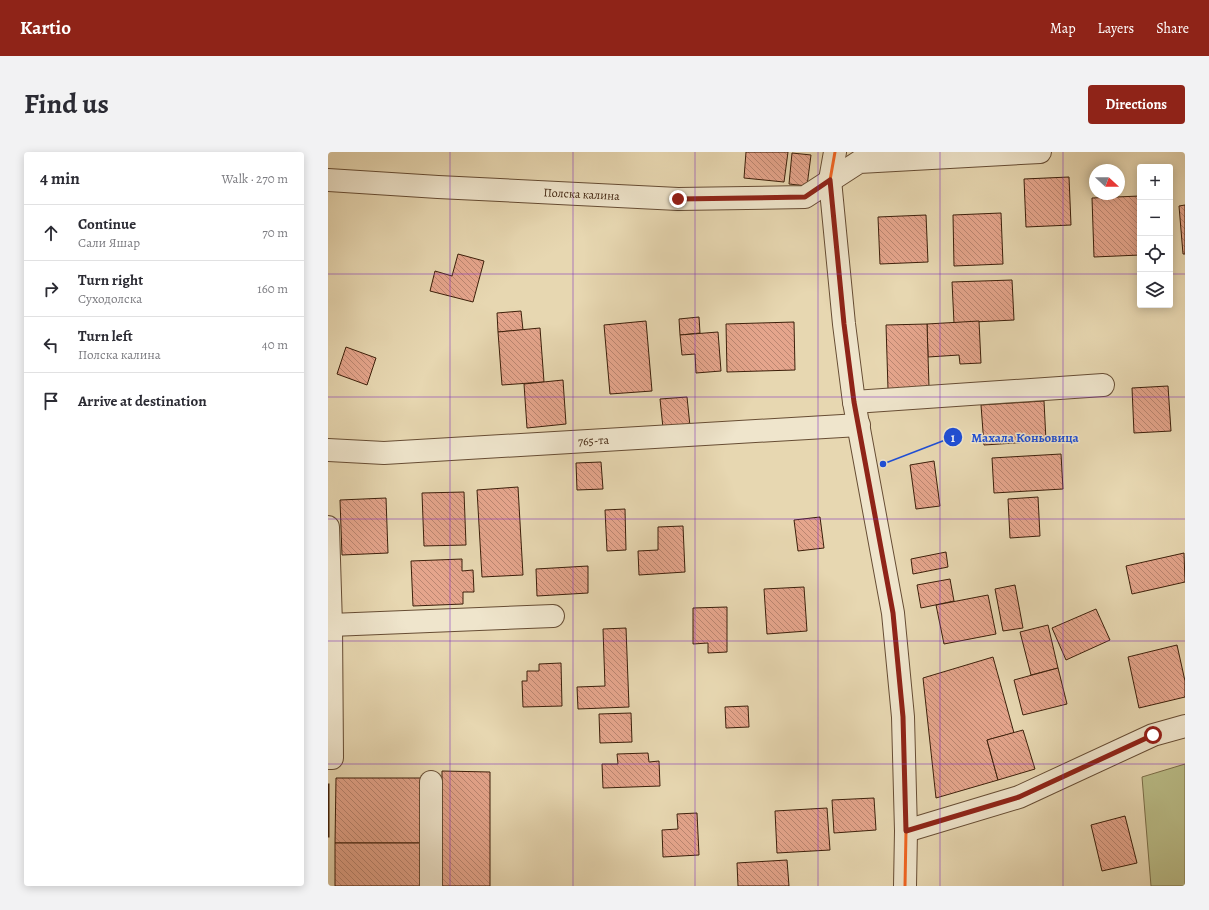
<!DOCTYPE html>
<meta charset="utf-8">
<style>
body{margin:0;font-family:Alegreya,serif;background:#f2f2f3;color:#2b2b33}
.controls{position:absolute;right:12px;top:12px;display:grid;overflow:hidden;border-radius:4px;box-shadow:0 2px 10px #0003}
.controls button{width:36px;height:36px;display:grid;place-items:center;padding:0;border:0;border-bottom:1px solid #e1e1e2;background:#fff;color:#2b2b33;font:20px sans-serif}
.compass{position:absolute;left:761px;top:12px;width:36px;height:36px;border-radius:50%;background:#fff;box-shadow:0 2px 10px #0003;rotate:111deg}
.stop{position:absolute;width:12px;height:12px;margin:-9px;border:3px solid #8f2418;border-radius:50%;background:#fff}
.stop.end{background:#8f2418;border-color:#fff;box-shadow:0 1px 4px #0008}
.list{margin:0;padding:0;list-style:none}
h2{display:flex;justify-content:space-between;align-items:center;height:52px;margin:0;padding:0 16px;font-size:17px}
h2 small{font-size:13px;font-weight:400;color:#7c7c81}
.list li{display:grid;grid-template-columns:26px 1fr auto;gap:12px;align-items:center;box-sizing:border-box;height:56px;padding:0 16px;border-top:1px solid #e1e1e2}
.list b{display:block;font-size:15px;white-space:nowrap}
.list p{margin:0;font-size:13px;white-space:nowrap;color:#7c7c81}
.list em{font-size:13px;font-style:normal;color:#7c7c81}
.icon{flex:none;width:22px;height:22px;fill:none;stroke:currentColor;stroke-width:2;stroke-linecap:round;stroke-linejoin:round}
.map{position:relative;flex:none;width:857px;height:734px;overflow:hidden;border-radius:4px}
header{display:flex;align-items:center;gap:24px;box-sizing:border-box;height:56px;padding:0 20px;background:#8f2418;color:#fff}
header strong{font-size:19px}
nav{display:flex;gap:22px;margin-inline-start:auto;font-size:14px}
.intro{display:flex;align-items:center;justify-content:space-between;box-sizing:border-box;height:96px;padding:0 24px}
h1{margin:0;font-size:28px}
.button{padding:10px 18px;border-radius:4px;background:#8f2418;color:#fff;font-size:14px;font-weight:700}
main{display:flex;gap:24px;padding:0 24px}
aside{flex:1;background:#fff;border-radius:4px;box-shadow:0 2px 10px #0003}
.map>svg:first-child{display:block}
</style>
<header>
<strong>Kartio</strong>
<nav><a>Map</a><a>Layers</a><a>Share</a></nav>
</header>
<div class="intro"><h1>Find us</h1><a class="button">Directions</a></div>
<main>
<aside>
<h2>4 min<small>Walk · 270 m</small></h2>
<ul class="list">
<li><svg class="icon" aria-label="ahead" viewBox="0 0 24 24"><path d="M12 20V5M6 11l6-6 6 6"/></svg><div><b>Continue</b><p>Сали Яшар</p></div><em>70 m</em></li>
<li><svg class="icon" aria-label="right" viewBox="0 0 24 24"><path d="M7 20v-9h11M14 6l5 5-5 5"/></svg><div><b>Turn right</b><p>Суходолска</p></div><em>160 m</em></li>
<li><svg class="icon" aria-label="left" viewBox="0 0 24 24"><path d="M17 20v-9H6M10 6l-5 5 5 5"/></svg><div><b>Turn left</b><p>Полска калина</p></div><em>40 m</em></li>
<li><svg class="icon" aria-label="arrive" viewBox="0 0 24 24"><path d="M6 21V4h12l-3 4 3 4H6"/></svg><div><b>Arrive at destination</b></div></li>
</ul>
</aside>
<div class="map">
<svg width="857" height="734" viewBox="0 0 857 734">
<defs>
<pattern id="building-back-hatch" width="6" height="6" patternUnits="userSpaceOnUse"><rect width="6" height="6" fill="#e5a58c"/><path d="M-1 5l2 2M0 0l6 6M5-1l2 2" fill="none" stroke="#bb8671"/></pattern>
</defs>
<rect width="100%" height="100%" fill="#e7d7b1"/>
<filter id="stains"><feTurbulence type="fractalNoise" baseFrequency=".005" numOctaves="4"/><feColorMatrix values="0 0 0 0 .2 0 0 0 0 .09 0 0 0 0 .02 0 0 0 .5 -.17"/></filter>
<radialGradient id="worn" r=".72"><stop offset=".6" stop-color="#630" stop-opacity="0"/><stop offset="1" stop-color="#630" stop-opacity=".3"/></radialGradient>
<path fill="#babd88" stroke="#7b6e49" d="M 857,612 L 857,734 L 823,734 L 814,625 Z"/>
<g fill="url(#building-back-hatch)" stroke="#3c1f0a">
<path d="M 418,0 L 460,0 L 456,30 L 416,26 Z"/>
<path d="M 464,1 L 483,3 L 479,34 L 461,32 Z"/>
<path d="M 741,25 L 743,73 L 698,75 L 696,27 Z"/>
<path d="M 812,44 L 812,103 L 766,105 L 764,46 Z"/>
<path d="M 857,53 L 857,102 L 855,102 L 851,54 Z"/>
<path d="M 673,61 L 675,112 L 626,114 L 625,63 Z"/>
<path d="M 598,63 L 600,110 L 552,112 L 550,65 Z"/>
<path d="M 130,102 L 156,109 L 145,150 L 102,139 L 107,119 L 124,124 Z"/>
<path d="M 684,128 L 686,168 L 626,171 L 624,130 Z"/>
<path d="M 193,159 L 195,178 L 170,180 L 169,161 Z"/>
<path d="M 371,165 L 372,181 L 352,183 L 351,167 Z"/>
<path d="M 318,169 L 324,239 L 282,242 L 276,173 Z"/>
<path d="M 651,169 L 653,211 L 632,212 L 631,203 L 600,205 L 599,172 Z"/>
<path d="M 466,170 L 467,218 L 399,220 L 398,172 Z"/>
<path d="M 599,172 L 601,235 L 560,237 L 558,173 Z"/>
<path d="M 212,176 L 216,230 L 174,233 L 170,180 Z"/>
<path d="M 390,180 L 393,219 L 368,221 L 367,202 L 354,203 L 352,183 Z"/>
<path d="M 18,195 L 48,206 L 39,233 L 9,222 Z"/>
<path d="M 235,228 L 238,272 L 199,276 L 196,232 Z"/>
<path d="M 840,234 L 843,279 L 806,281 L 804,236 Z"/>
<path d="M 359,245 L 362,274 L 335,276 L 332,247 Z"/>
<path d="M 716,249 L 718,289 L 656,293 L 653,253 Z"/>
<path d="M 733,302 L 735,337 L 666,341 L 664,306 Z"/>
<path d="M 606,309 L 612,354 L 588,357 L 582,313 Z"/>
<path d="M 273,310 L 275,337 L 249,338 L 248,311 Z"/>
<path d="M 190,335 L 195,423 L 154,425 L 149,338 Z"/>
<path d="M 136,340 L 138,393 L 96,394 L 94,341 Z"/>
<path d="M 710,345 L 712,384 L 682,386 L 680,347 Z"/>
<path d="M 58,346 L 60,401 L 14,403 L 12,348 Z"/>
<path d="M 297,357 L 298,398 L 279,399 L 277,358 Z"/>
<path d="M 492,365 L 496,396 L 470,399 L 466,368 Z"/>
<path d="M 355,374 L 357,420 L 311,423 L 310,399 L 330,398 L 330,375 Z"/>
<path d="M 618,400 L 620,415 L 585,422 L 583,407 Z"/>
<path d="M 856,401 L 857,430 L 804,442 L 798,414 Z"/>
<path d="M 134,407 L 134,419 L 145,418 L 146,440 L 135,440 L 135,452 L 85,454 L 83,409 Z"/>
<path d="M 260,414 L 260,441 L 209,444 L 208,417 Z"/>
<path d="M 622,427 L 626,449 L 593,456 L 589,433 Z"/>
<path d="M 687,433 L 695,476 L 675,479 L 667,437 Z"/>
<path d="M 476,435 L 479,479 L 439,482 L 436,437 Z"/>
<path d="M 660,443 L 668,482 L 616,492 L 608,453 Z"/>
<path d="M 399,455 L 399,500 L 380,501 L 380,491 L 365,492 L 365,456 Z"/>
<path d="M 768,457 L 782,488 L 738,508 L 724,476 Z"/>
<path d="M 720,473 L 730,516 L 703,523 L 692,480 Z"/>
<path d="M 298,476 L 301,555 L 250,557 L 249,535 L 277,534 L 275,477 Z"/>
<path d="M 849,493 L 857,529 L 857,545 L 811,556 L 800,505 Z"/>
<path d="M 665,505 L 686,581 L 659,588 L 670,628 L 608,646 L 595,526 Z"/>
<path d="M 233,511 L 234,554 L 195,555 L 194,529 L 199,529 L 199,519 L 211,519 L 211,512 Z"/>
<path d="M 730,516 L 739,552 L 695,563 L 686,528 Z"/>
<path d="M 420,554 L 421,575 L 398,576 L 397,555 Z"/>
<path d="M 303,561 L 304,590 L 272,591 L 271,562 Z"/>
<path d="M 695,578 L 707,617 L 670,628 L 659,588 Z"/>
<path d="M 320,601 L 321,610 L 331,609 L 332,634 L 275,636 L 274,612 L 290,612 L 289,602 Z"/>
<path d="M 114,619 L 162,620 L 162,734 L 114,734 Z"/>
<path d="M 8,626 L 95,626 L 95,691 L 7,691 Z"/>
<rect x="0" y="632" width="1" height="53"/>
<path d="M 546,646 L 548,678 L 506,681 L 504,648 Z"/>
<path d="M 499,656 L 502,698 L 449,701 L 447,659 Z"/>
<path d="M 369,661 L 371,703 L 335,705 L 334,678 L 350,677 L 349,662 Z"/>
<path d="M 797,664 L 809,711 L 774,719 L 763,673 Z"/>
<path d="M 7,691 L 95,691 L 94,734 L 7,734 Z"/>
<path d="M 459,708 L 461,734 L 410,734 L 409,711 Z"/>
</g>
<g fill="none" stroke-linecap="round" stroke-linejoin="round">
<defs>
<g id="minor">
<path d="M 507,0 L 502,28 L 516,172 L 526,250 L 565,461 L 575,565 L 578,679 L 577,734"/>
<path id="s1" d="M 0,28 L 110,35 L 350,47 L 477,45 L 531,10 L 712,0"/>
<path d="M 526,250 L 775,233"/>
<path id="s2" d="M 0,298 L 56,301 L 531,273"/>
<path d="M 0,375 L 3,473 L 4,606 L 0,606"/>
<path d="M 3,473 L 225,464"/>
<path d="M 103,630 L 103,734"/>
<path d="M 578,679 L 691,645 L 825,583 L 857,574"/>
</g>
</defs>
<use href="#minor" stroke="#674d34" stroke-width="24"/>
<use href="#minor" stroke="#efe5cc" stroke-width="22"/>
<defs>
<path id="bus-1" d="M 507,0 L 502,28 L 516,172 L 526,250 L 565,461 L 575,565 L 578,679 L 577,734"/>
</defs>
<use href="#bus-1" stroke="#efe5cc" stroke-width="6"/>
<use href="#bus-1" stroke="#f26522" stroke-width="3"/>
</g>
<g fill="none" stroke-linecap="round" stroke-linejoin="round">
<path stroke="#8f2418" stroke-width="5" d="M 350,47 L 477,45 L 502,28 L 516,172 L 526,250 L 565,461 L 575,565 L 578,679 L 691,645 L 825,583"/>
</g>
<path fill="none" stroke="#7b2cbf" stroke-width="1" stroke-opacity="0.55" d="M 122,0 L 122,734M 245,0 L 245,734M 367,0 L 367,734M 490,0 L 490,734M 612,0 L 612,734M 735,0 L 735,734M 0,122 L 812,122M 842,122 L 857,122M 0,245 L 857,245M 0,367 L 857,367M 0,489 L 857,489M 0,612 L 857,612"/>
<g text-anchor="middle" stroke-width="3" stroke-linejoin="round" paint-order="stroke">
<g font-size="12" fill="#3c1f0a" stroke="#efe5cc">
<text dy="4" stroke="none"><textPath href="#s1" startOffset="254">Полска калина</textPath></text>
<text dy="4" stroke="none"><textPath href="#s2" startOffset="266">765-та</textPath></text>
</g>
</g>
<path fill="none" stroke="#1d4ed8" stroke-width="1.5" d="M555 312L625 285"/>
<g fill="#1d4ed8" stroke="#efe5cc" stroke-width="1.5">
<circle cx="555" cy="312" r="4"/>
<circle cx="625" cy="285" r="10"/>
</g>
<g font-size="12" text-anchor="middle" font-weight="bold" fill="#fff">
<text x="625" y="290">1</text>
</g>
<g font-size="13" text-anchor="middle" font-weight="bold" fill="#1d4ed8" stroke="#efe5cc" stroke-width="3" stroke-linejoin="round" paint-order="stroke">
<text x="697" y="290">Махала Коньовица</text>
</g>
<rect width="100%" height="100%" filter="url(#stains)"/>
<rect width="100%" height="100%" fill="url(#worn)"/>
</svg>
<div class="controls">
<button>+</button>
<button>−</button>
<button><svg class="icon" aria-label="locate" viewBox="0 0 24 24"><circle cx="12" cy="12" r="6"/><path d="M12 2v4M12 18v4M2 12h4M18 12h4"/></svg></button>
<button><svg class="icon" aria-label="layers" viewBox="0 0 24 24"><path d="M12 4l9 5-9 5-9-5zM3 14l9 5 9-5"/></svg></button>
</div>
<svg class="compass" viewBox="-18 -18 36 36"><path d="M0-13l5 13h-10z" fill="#e53935"/><path d="M0 13l5-13h-10z" fill="#7c7c81"/></svg>
<div class="stop" style="left:825px;top:583px"></div>
<div class="stop end" style="left:350px;top:47px"></div>
</div>
</main>
